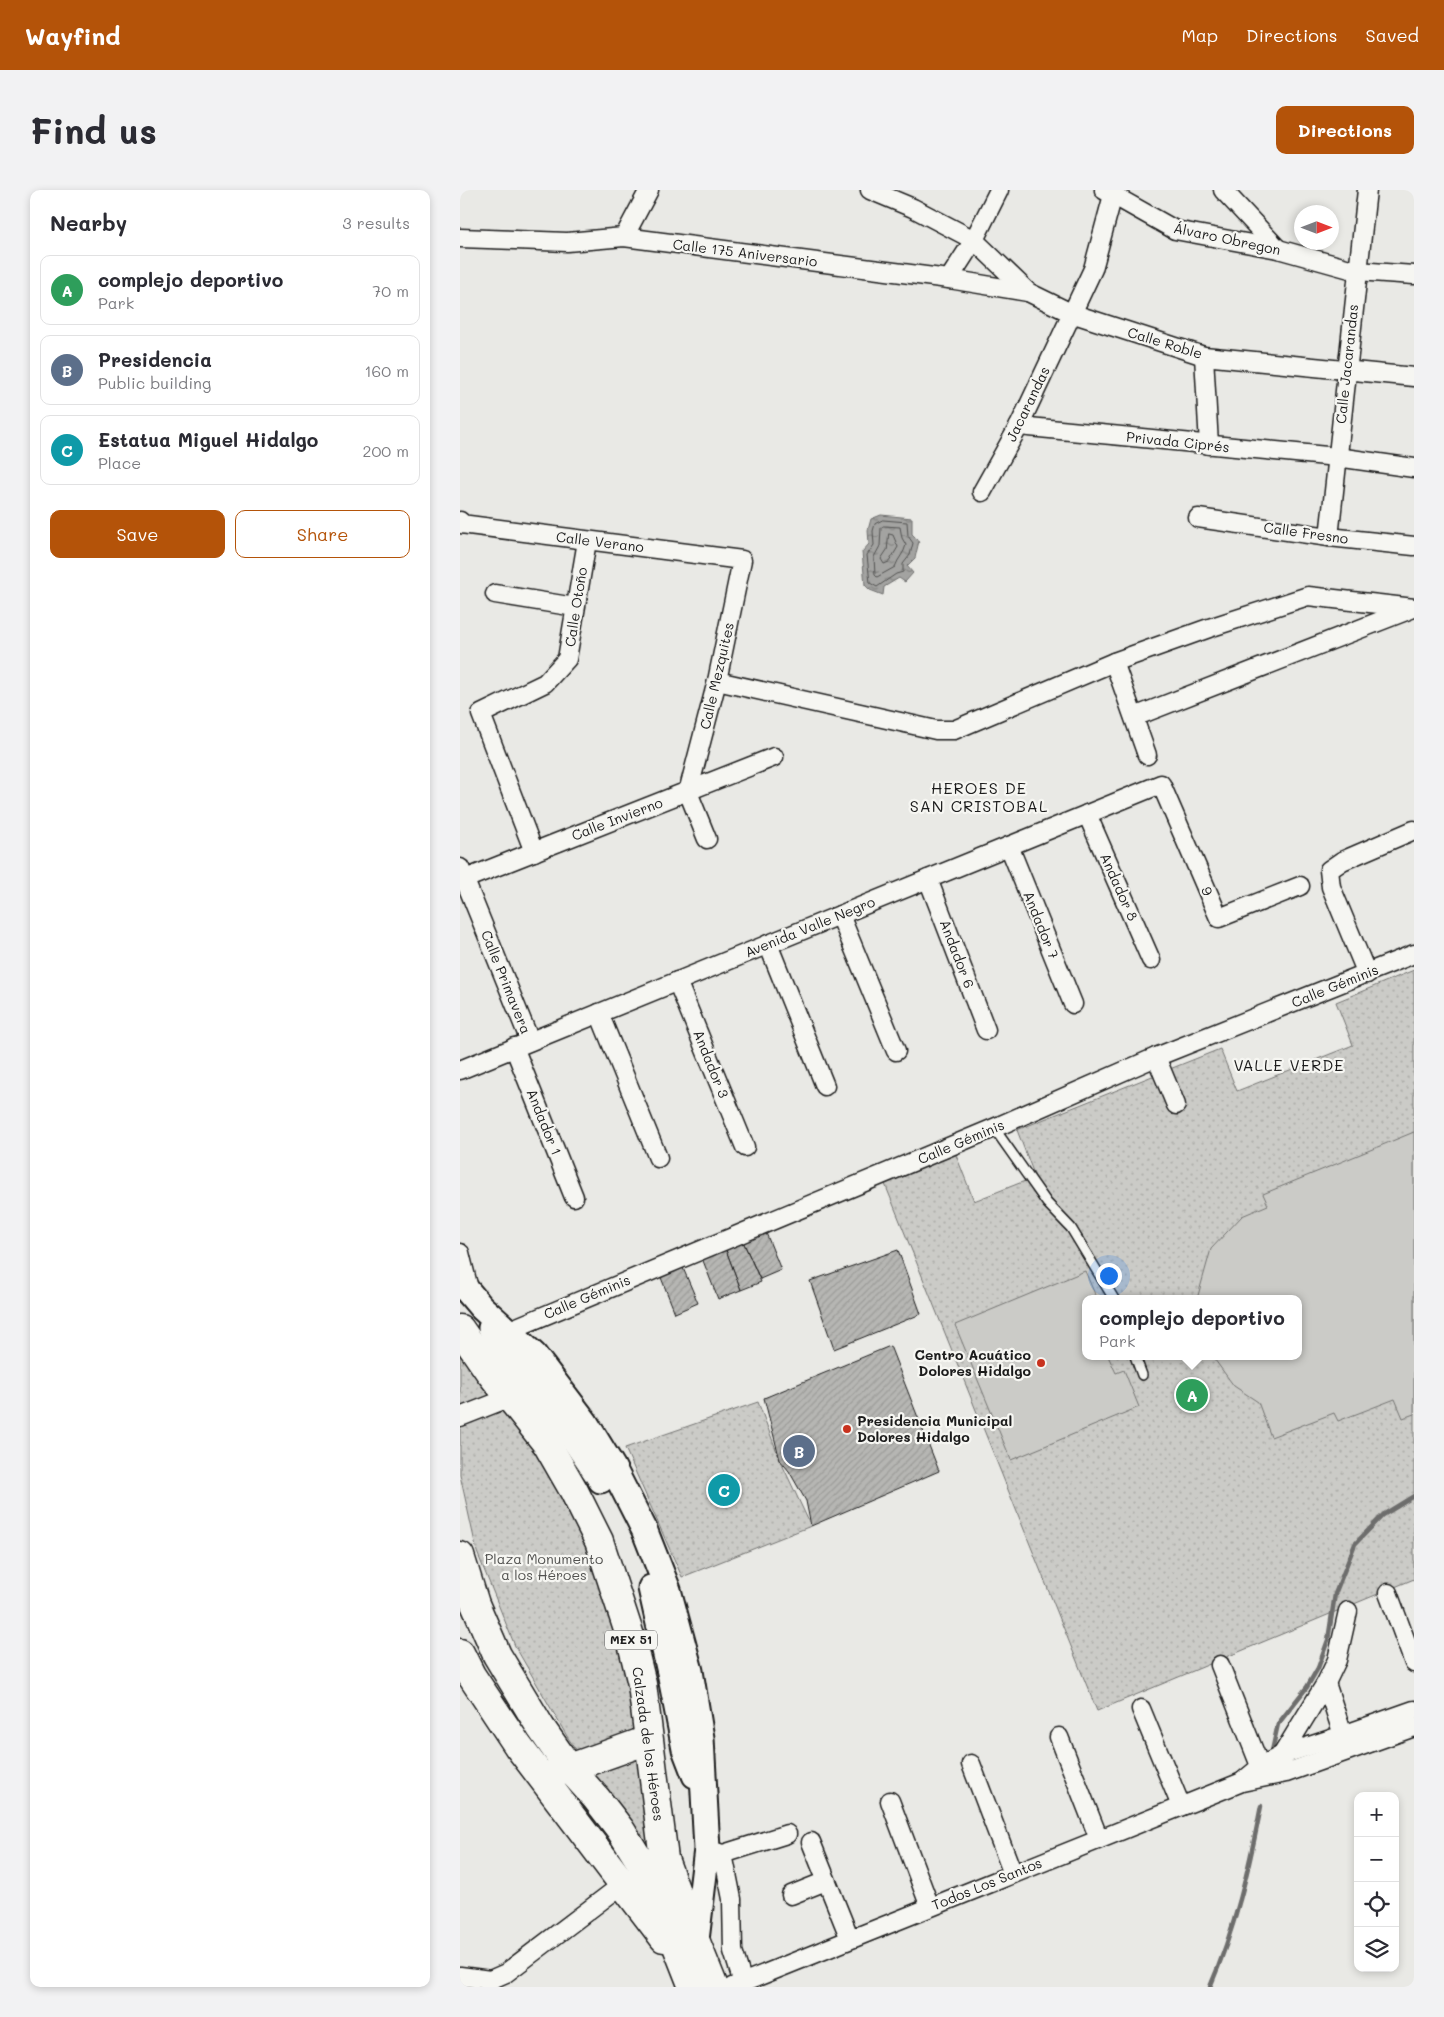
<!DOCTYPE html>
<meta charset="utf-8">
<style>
body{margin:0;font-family:Mali,sans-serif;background:#f2f2f3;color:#2b2b33}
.controls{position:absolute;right:15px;bottom:15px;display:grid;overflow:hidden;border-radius:10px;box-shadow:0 2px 8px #0003}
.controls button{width:45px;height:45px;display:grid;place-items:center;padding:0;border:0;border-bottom:1px solid #e1e1e2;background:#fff;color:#2b2b33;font:25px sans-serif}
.compass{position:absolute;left:834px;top:15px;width:45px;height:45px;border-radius:50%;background:#fff;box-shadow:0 2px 8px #0003;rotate:90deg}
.you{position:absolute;left:648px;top:1085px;width:18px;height:18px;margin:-12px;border:4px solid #fff;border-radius:50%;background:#1a73e8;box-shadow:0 0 0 8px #1a73e833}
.badge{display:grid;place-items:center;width:32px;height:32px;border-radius:50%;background:#b45309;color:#fff;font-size:16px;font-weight:700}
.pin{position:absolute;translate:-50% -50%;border:2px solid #fff;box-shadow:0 1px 5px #0006}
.popup{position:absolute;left:622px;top:1105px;width:220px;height:65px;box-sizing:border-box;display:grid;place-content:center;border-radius:10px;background:#fff;filter:drop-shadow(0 1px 4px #0005);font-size:16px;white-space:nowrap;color:#7c7c81}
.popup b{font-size:19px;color:#2b2b33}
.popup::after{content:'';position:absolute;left:50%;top:100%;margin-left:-10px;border:10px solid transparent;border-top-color:#fff}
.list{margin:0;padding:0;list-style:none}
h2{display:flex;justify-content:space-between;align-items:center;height:65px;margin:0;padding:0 20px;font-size:21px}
h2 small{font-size:16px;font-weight:400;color:#7c7c81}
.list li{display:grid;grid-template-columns:32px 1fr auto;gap:15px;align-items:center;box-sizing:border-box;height:70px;margin:0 10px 10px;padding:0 10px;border:1px solid #e1e1e2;border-radius:10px}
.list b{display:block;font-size:19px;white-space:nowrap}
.list p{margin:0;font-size:16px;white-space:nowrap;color:#7c7c81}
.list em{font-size:16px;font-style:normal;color:#7c7c81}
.actions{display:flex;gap:10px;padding:15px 20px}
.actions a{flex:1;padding:11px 0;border:1px solid #b45309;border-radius:10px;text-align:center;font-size:18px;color:#b45309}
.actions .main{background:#b45309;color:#fff}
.icon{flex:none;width:28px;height:28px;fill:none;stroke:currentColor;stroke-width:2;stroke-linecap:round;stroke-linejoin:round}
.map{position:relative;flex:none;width:954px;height:1797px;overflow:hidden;border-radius:10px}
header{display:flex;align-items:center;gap:30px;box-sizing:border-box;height:70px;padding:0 25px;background:#b45309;color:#fff}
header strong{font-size:24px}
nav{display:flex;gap:28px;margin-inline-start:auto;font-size:18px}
.intro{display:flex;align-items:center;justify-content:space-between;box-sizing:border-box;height:120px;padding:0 30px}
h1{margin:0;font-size:35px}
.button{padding:12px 22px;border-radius:10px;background:#b45309;color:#fff;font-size:18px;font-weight:700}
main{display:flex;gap:30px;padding:0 30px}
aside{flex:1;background:#fff;border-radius:10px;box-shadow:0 2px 8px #0003}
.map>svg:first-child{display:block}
</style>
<header>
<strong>Wayfind</strong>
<nav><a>Map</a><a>Directions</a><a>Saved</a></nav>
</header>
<div class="intro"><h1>Find us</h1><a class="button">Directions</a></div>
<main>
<aside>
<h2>Nearby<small>3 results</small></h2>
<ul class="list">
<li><span class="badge" style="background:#2e9e5b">A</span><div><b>complejo deportivo</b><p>Park</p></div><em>70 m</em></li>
<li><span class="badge" style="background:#5c6f8a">B</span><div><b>Presidencia</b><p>Public building</p></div><em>160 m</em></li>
<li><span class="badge" style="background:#0f9aa8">C</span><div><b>Estatua Miguel Hidalgo</b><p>Place</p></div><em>200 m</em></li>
</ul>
<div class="actions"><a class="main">Save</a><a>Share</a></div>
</aside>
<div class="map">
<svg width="954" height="1797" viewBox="0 0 954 1797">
<defs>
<pattern id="grass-dots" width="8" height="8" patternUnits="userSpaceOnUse" patternTransform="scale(1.25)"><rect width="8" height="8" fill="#cbcbc7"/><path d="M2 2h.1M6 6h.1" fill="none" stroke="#aeaeaa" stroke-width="1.8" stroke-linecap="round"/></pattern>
<pattern id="water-ripples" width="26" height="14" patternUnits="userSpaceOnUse" patternTransform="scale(1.25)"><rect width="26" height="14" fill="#a3a3a1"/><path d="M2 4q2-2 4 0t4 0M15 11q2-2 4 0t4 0" fill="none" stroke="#848482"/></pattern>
<pattern id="building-hatch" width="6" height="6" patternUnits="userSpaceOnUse" patternTransform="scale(1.25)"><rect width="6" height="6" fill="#b6b6b3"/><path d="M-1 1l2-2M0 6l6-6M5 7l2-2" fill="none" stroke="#9c9c99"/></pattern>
</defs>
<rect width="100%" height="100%" fill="#e9e9e5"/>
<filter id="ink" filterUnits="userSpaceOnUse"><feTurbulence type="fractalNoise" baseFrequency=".02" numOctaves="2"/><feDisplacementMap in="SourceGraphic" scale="10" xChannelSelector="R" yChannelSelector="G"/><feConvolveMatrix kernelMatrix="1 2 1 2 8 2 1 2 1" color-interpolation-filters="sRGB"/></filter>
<g filter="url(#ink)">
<g fill="url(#grass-dots)" stroke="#747472" fill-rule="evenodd">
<path d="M 954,780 L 954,1389 L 637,1521 L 423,989 L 494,960 L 514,1011 L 575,987 L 557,940 L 760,859 L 777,901 L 893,855 L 876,812 ZM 626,1109 L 838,1109 L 838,1166 L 626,1166 Z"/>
<path d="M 0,1144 L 47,1206 L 135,1355 L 179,1495 L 200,1680 L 108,1548 L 55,1456 L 17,1362 L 0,1285 Z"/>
<path d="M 298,1212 L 320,1270 L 351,1336 L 222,1387 L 165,1258 Z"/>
</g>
<g fill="#cbcbc7" stroke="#747472">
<path d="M 954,942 L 954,1224 L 943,1228 L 935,1209 L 878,1231 L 874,1223 L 811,1247 L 798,1212 L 774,1196 L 752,1166 L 838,1166 L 838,1109 L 737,1109 L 751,1059 L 782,1026 L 808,1015 L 803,1004 Z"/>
<path d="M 625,1081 L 637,1109 L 626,1109 L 626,1166 L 648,1166 L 656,1183 L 664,1180 L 679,1217 L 551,1270 L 495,1135 Z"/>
</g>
<path fill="url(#water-ripples)" stroke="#6d6d6c" d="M 421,325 L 452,328 L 452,344 L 459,351 L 455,368 L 447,376 L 453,383 L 445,392 L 439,388 L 424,397 L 423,405 L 410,400 L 405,395 L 402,362 L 409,354 L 408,340 L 411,329 Z"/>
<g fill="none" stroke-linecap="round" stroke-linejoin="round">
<g stroke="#525251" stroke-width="1">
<path d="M 423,330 L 447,332 L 448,346 L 453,353 L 450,365 L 443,374 L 443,382 L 436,384 L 417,397 L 410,393 L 407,365 L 414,355 L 413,341 L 415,334 Z"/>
<path d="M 424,336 L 440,337 L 442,348 L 446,355 C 444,364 438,368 435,377 L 417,387 L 415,385 L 414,367 L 420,356 L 421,338 Z"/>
<path d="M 429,344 L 433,345 L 438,357 L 429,372 L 424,374 L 421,369 L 427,360 Z"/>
</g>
<g stroke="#6d6d6c" stroke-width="4.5">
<path d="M 812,1561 L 818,1534 L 847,1497 L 858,1478 L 868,1450 L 875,1404 L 895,1354 L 923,1325 L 954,1306"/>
<path d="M 750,1797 C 775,1739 789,1678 801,1616"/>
</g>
</g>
<g fill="url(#building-hatch)" stroke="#1c1c1c">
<path d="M 304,1038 L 321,1080 L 300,1089 L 281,1047 Z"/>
<path d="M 281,1047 L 301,1092 L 281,1100 L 264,1055 Z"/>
<path d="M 264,1055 L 281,1100 L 258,1109 L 240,1063 Z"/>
<path d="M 438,1060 L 461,1124 L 374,1159 L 350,1091 Z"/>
<path d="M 220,1071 L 238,1113 L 215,1123 L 198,1080 Z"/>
<path d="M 430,1156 L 479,1281 L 351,1336 L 346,1311 L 329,1281 L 320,1270 L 304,1208 Z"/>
</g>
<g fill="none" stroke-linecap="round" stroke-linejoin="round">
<defs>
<g id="lane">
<path d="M 534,938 L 587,1013 L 611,1038 L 654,1109"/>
<path d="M 675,1166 L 682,1185"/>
</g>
<g id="street">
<path d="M 410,0 L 453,18 L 514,50 L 568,102 L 611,123 L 744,166 L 954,187"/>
<path d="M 644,0 L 715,40 L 818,59 L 897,81 L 954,85"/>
<path d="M 763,0 L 818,59"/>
<path d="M 164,47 L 189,0"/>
<path d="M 0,48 L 107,52 L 164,47 L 489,89 L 568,102"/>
<path d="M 489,89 L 514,50 L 539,0"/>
<path d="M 744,166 L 749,255"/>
<path d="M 559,236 L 877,267 L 954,278"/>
<path d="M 522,302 L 559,236 L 633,79 L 653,5"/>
<path d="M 738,328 L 869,347 L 954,356"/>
<path d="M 0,331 L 1,334 L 282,370 L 257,491 L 228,602 L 247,649"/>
<path d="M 869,347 L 907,0"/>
<path d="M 35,404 L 115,417"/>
<path d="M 654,472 L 687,565"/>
<path d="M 257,491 L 476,540 L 494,540 L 654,472 L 749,438 L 848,406 L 954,418"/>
<path d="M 674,527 L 951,419"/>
<path d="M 627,624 L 691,770"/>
<path d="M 549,656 L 613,814"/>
<path d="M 74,662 L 21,524 L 85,493 L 107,469 L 127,351"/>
<path d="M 0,678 L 70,851"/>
<path d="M 468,689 L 526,840"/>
<path d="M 0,691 L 314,567"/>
<path d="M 380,725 L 436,861"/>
<path d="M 308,754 L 365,896"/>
<path d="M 907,784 L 871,697 L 869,680 L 882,671 L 954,640"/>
<path d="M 217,791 L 285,957"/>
<path d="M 139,823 L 198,968"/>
<path d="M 54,857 L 114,1007"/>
<path d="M 696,867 L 716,915"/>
<path d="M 0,880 L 701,594 L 759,728 L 840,696"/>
<path d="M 0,1063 L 10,1103"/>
<path d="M 38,1145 L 534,938 L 696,867 L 954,764"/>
<path d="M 0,1227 L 51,1207"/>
<path d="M 928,1403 L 954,1473"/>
<path d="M 760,1475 L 804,1586"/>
<path d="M 866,1493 L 883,1545"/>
<path d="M 681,1519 L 721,1616"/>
<path d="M 599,1547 L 639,1649"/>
<path d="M 823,1570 L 822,1565 L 866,1493 L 877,1470 L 888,1421"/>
<path d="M 511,1574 L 553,1684"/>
<path d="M 783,1591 L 800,1577 L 822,1565 L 883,1545 L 954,1520"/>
<path d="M 430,1611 L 470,1717"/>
<path d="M 351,1652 L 390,1749"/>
<path d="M 253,1661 L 263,1664 L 327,1644"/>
<path d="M 263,1664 L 272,1709 L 273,1761 L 283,1793"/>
<path d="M 331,1705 L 366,1691"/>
<path d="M 0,1786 L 30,1790 L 46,1783 L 163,1694"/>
<path d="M 272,1797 L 782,1592 L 826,1583 L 954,1537"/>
</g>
<g id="secondary">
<path d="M 0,1092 L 21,1117 L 74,1165 L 125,1232 L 152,1276 L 184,1339 L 208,1400 L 230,1481 L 241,1548 L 247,1659 L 236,1750"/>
<path d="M 31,1138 L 35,1147 L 110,1243 L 141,1290"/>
<path d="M 191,1398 L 211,1487 L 225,1559 L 235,1585"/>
</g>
<g id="primary">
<path d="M 0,1139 L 29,1181 L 87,1254 L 114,1301 L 139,1351 L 171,1449 L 182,1494 L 204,1669 L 219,1710 L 254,1797"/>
<path d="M 0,1366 L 15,1414 L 37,1465 L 81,1538 L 109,1578 L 136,1608 L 160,1639 L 180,1671 L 198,1708 L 233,1797"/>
<path d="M 0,1463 L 11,1485 L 58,1556 L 204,1748"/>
<path d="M 93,1584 L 188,1550"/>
</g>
</defs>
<use href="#lane" stroke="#1c1c1c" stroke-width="12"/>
<use href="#street" stroke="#1c1c1c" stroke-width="21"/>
<use href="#secondary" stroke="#1c1c1c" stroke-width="29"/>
<use href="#primary" stroke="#1c1c1c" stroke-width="31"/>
<use href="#lane" stroke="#f6f6f2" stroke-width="9"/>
<use href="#street" stroke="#f6f6f2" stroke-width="18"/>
<use href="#secondary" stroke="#f6f6f2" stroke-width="25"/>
<use href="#primary" stroke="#f6f6f2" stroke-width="28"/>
</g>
</g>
<g fill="#c8321e" stroke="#f6f6f2" stroke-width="2">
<circle cx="581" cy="1173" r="5"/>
<circle cx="387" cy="1239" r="5"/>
</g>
<g text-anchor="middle" stroke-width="4.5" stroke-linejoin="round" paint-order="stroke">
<rect fill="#f6f6f2" stroke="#5d5d5c" stroke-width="1" x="145" y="1440.5" width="52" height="19" rx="4"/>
<g font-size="12" font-weight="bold" fill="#1c1c1c">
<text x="171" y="1454">MEX 51</text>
</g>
<g font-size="14" fill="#1c1c1c" stroke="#f6f6f2">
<text transform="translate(767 49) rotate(12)" y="5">Álvaro Obregon</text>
<text transform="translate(285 63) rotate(7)" y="5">Calle 175 Aniversario</text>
<text transform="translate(705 153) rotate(17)" y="5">Calle Roble</text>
<text transform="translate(887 174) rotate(-84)" y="5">Calle Jacarandas</text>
<text transform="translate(568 214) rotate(-64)" y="5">Jacarandas</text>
<text transform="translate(718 252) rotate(6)" y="5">Privada Ciprés</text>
<text transform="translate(846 343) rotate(8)" y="5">Calle Fresno</text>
<text transform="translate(140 352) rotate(7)" y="5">Calle Verano</text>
<text transform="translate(116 417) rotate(-81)" y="5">Calle Otoño</text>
<text transform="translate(257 486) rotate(-77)" y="5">Calle Mezquites</text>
<text transform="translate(157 629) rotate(-21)" y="5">Calle Invierno</text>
<text transform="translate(659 697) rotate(66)" y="5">Andador 8</text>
<text transform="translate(747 701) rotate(67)" y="5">9</text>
<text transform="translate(581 735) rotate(68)" y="5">Andador 7</text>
<text transform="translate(350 737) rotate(-22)" y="5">Avenida Valle Negro</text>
<text transform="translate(497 764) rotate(69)" y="5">Andador 6</text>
<text transform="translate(46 792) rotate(68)" y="5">Calle Primavera</text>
<text transform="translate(875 796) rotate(-22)" y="5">Calle Géminis</text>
<text transform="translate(251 874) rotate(68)" y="5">Andador 3</text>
<text transform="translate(84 932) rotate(68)" y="5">Andador 1</text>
<text transform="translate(501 952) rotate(-23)" y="5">Calle Géminis</text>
<text transform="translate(127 1107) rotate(-23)" y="5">Calle Géminis</text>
<text transform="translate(188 1554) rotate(82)" y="5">Calzada de los Héroes</text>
<text transform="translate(527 1694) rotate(-22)" y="5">Todos Los Santos</text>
</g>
<g font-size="14" font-weight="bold" fill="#1c1c1c" stroke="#f6f6f2" text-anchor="end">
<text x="571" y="1170">Centro Acuático<tspan x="571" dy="16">Dolores Hidalgo</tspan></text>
<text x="397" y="1236" text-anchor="start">Presidencia Municipal<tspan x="397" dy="16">Dolores Hidalgo</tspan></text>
</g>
<g font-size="14" fill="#51514f" stroke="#f6f6f2">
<text x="84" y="1374">Plaza Monumento<tspan x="84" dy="16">a los Héroes</tspan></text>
</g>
<g font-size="16" letter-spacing="1" fill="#1c1c1c" stroke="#f6f6f2">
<text x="519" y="604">HEROES DE<tspan x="519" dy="18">SAN CRISTOBAL</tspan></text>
<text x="829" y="881">VALLE VERDE</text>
</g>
</g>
</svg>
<div class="controls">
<button>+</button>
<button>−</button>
<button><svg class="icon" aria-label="locate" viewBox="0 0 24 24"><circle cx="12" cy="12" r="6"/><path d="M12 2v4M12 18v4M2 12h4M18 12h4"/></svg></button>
<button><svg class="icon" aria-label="layers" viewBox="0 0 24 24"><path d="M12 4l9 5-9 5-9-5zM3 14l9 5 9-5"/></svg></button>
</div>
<svg class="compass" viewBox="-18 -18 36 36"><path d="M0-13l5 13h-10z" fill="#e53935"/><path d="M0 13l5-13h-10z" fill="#7c7c81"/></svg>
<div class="you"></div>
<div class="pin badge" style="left:732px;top:1205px;background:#2e9e5b">A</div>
<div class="popup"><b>complejo deportivo</b>Park</div>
<div class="pin badge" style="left:339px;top:1261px;background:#5c6f8a">B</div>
<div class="pin badge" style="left:264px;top:1300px;background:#0f9aa8">C</div>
</div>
</main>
